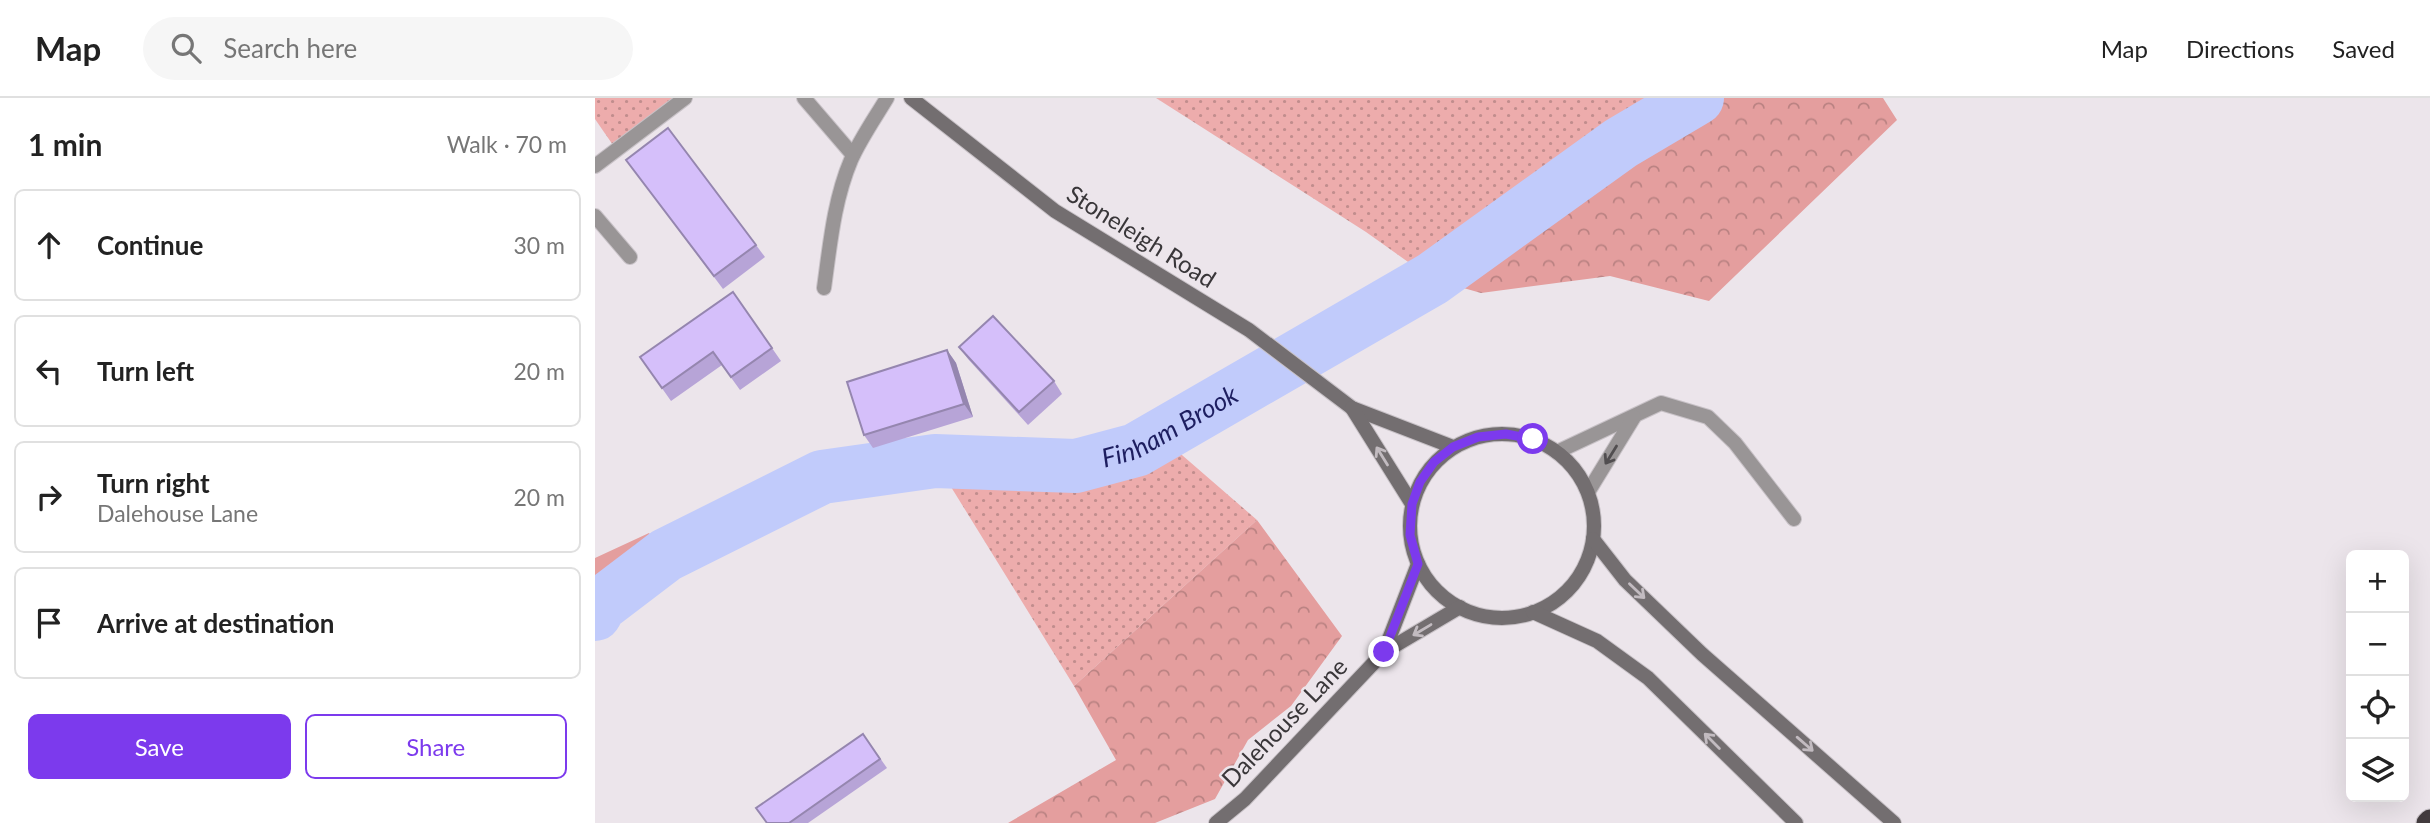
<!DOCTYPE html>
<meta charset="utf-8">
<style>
body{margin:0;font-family:Lato,sans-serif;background:#f6f6f6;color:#222}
.controls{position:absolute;right:21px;bottom:21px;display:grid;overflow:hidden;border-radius:10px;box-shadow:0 7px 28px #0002}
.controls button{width:63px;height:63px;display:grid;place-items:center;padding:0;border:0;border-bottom:2px solid #e0e0e0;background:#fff;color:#222;font:35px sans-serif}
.stop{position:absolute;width:21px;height:21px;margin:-16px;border:5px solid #7c3aed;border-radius:50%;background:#fff}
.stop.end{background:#7c3aed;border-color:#fff;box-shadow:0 2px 7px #0008}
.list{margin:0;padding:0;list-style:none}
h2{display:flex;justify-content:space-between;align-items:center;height:91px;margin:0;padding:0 28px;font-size:30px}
h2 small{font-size:23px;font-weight:400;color:#767676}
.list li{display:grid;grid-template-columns:46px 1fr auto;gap:21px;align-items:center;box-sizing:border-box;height:112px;margin:0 14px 14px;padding:0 14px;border:2px solid #e0e0e0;border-radius:10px}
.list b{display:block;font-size:26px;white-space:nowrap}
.list p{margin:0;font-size:23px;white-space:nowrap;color:#767676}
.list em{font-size:23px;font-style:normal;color:#767676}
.actions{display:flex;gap:14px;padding:21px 28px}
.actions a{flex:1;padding:16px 0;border:2px solid #7c3aed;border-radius:10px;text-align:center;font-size:24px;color:#7c3aed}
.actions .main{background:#7c3aed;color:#fff}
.icon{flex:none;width:38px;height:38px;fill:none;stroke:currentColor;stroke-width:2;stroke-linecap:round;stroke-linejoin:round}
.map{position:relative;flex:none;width:1835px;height:725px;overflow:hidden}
header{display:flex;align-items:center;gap:42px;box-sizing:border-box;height:98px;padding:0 35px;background:#fff;border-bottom:2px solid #e0e0e0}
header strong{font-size:33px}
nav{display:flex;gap:38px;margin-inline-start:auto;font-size:24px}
.search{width:490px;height:63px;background:#f6f6f6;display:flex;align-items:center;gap:18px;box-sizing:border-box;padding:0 24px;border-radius:38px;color:#767676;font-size:26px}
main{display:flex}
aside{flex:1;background:#fff}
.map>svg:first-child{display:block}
</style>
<header>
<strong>Map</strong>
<div class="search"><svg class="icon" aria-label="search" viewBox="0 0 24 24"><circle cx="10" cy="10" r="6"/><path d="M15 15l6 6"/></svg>Search here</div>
<nav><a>Map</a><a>Directions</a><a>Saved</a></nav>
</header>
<main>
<aside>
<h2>1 min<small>Walk · 70 m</small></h2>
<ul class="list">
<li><svg class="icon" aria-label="ahead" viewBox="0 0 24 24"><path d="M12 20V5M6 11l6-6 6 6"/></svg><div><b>Continue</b></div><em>30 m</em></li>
<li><svg class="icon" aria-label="left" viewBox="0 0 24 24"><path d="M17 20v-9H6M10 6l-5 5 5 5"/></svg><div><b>Turn left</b></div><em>20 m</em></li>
<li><svg class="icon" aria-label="right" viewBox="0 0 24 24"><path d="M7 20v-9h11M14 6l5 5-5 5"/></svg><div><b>Turn right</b><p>Dalehouse Lane</p></div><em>20 m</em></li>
<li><svg class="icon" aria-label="arrive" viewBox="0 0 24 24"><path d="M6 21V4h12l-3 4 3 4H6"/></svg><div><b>Arrive at destination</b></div></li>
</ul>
<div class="actions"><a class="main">Save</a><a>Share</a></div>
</aside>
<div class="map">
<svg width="1835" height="725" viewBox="0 0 1835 725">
<defs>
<pattern id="grass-dots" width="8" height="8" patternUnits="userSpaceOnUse" patternTransform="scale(1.75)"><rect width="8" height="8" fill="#edacac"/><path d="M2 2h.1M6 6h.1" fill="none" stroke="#c18d8d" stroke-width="1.8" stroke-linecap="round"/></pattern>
<pattern id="forest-crowns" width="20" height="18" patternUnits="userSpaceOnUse" patternTransform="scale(1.75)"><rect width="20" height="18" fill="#e49e9e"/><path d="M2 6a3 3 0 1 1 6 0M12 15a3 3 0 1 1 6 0" fill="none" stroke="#ba8282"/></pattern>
</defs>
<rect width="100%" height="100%" fill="#ece5eb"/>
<g fill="url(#grass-dots)">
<path d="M 0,0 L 85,0 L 20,50 L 0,21 Z"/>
<path d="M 561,0 L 1102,0 L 1026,45 L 837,181 L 771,134 Z"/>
<path d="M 565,338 L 662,422 L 479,588 L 340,363 L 481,368 L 541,352 Z"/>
</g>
<g fill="url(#forest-crowns)">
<path d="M 1102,0 L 1288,0 L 1302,22 L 1114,203 L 1015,178 L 886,195 L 837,181 L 1026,45 Z"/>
<path d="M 662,422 L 747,538 L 696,608 L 653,642 L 620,701 L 560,725 L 413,725 L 521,662 L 479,588 Z"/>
<path d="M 54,435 L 71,457 L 4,508 L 0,516 L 0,460 Z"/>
</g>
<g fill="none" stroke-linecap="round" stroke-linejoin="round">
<path stroke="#c1cbfb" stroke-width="54" id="s1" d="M 0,516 L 4,508 L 71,457 L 227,379 L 340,363 L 481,368 L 541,352 L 837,181 L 1026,45 L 1102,0"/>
<defs>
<g id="lane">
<path d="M 209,0 L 258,57"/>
<path d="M 0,68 L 90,0"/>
<path d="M 0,118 L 35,159"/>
<path d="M 229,190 C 235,147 239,102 256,62 C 266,40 280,20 292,0"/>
<path d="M 962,354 L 1066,305 L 1113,319 L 1140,345 L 1199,421"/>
<path d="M 993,394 L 1039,319"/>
</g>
<g id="secondary">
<path d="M 316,0 L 460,113 L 654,232 L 757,310 L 858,349"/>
<path d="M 757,310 L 817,406"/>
<circle cx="907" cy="428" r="92"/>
<path d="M 998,441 L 1030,482 L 1107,556 L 1299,725"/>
<path d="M 938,514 L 1002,543 L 1053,580 L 1201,725"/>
<path d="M 789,554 L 823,466"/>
<path d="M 621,725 L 650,701 L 789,554 L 865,509"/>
</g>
<path id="highway" d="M 1832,725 L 1835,722"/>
</defs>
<use href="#lane" stroke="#c8c2c7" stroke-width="16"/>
<use href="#secondary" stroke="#c8c2c7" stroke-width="16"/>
<use href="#highway" stroke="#c8c2c7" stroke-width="23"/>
<use href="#lane" stroke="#999596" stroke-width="14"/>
<use href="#secondary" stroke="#736e70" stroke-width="14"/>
<use href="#highway" stroke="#423b3e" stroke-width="21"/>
</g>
<g fill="#b7a4d7">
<path d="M 31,62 L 161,147 L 170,159 L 128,191 Z"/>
<path d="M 138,194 L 186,263 L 145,292 L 127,267 L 76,303 L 45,259 Z"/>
<path d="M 364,249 L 459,283 L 467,296 L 433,327 L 373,261 Z"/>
<path d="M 352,252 L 361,265 L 378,319 L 278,350 L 269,337 Z"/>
<path d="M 268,636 L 292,670 L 213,725 L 172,725 Z"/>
</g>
<path fill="#9586af" d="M 352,252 L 361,265 L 378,319 L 369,306 Z"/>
<g fill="#d5bffa" stroke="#9586af" stroke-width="2">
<path d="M 73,30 L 161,147 L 119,178 L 31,62 Z"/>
<path d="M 138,194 L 177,250 L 136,279 L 118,254 L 67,290 L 45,259 Z"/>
<path d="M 398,218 L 459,283 L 424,314 L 364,249 Z"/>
<path d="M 352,252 L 369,306 L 269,337 L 252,284 Z"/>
<path d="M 268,636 L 285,661 L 194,725 L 172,725 L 161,710 Z"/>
</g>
<defs><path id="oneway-shaft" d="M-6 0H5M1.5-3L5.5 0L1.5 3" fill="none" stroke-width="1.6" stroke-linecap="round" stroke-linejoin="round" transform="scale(1.75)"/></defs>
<use stroke="#514e50" href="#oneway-shaft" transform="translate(1016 357) rotate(122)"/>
<g stroke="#c2bbc0">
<use href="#oneway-shaft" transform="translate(787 358) rotate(-122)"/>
<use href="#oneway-shaft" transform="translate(1042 493) rotate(44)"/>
<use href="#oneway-shaft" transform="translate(827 532) rotate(149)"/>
<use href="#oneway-shaft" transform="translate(1117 643) rotate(-135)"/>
<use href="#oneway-shaft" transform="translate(1210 646) rotate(41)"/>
</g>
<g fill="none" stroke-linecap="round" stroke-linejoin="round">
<path stroke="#7c3aed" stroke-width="9" d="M 789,554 L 823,466 L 815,437 L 817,406 L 825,384 L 839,364 L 858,349 L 883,339 L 911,336 L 938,341"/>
</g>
<g text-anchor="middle" stroke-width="5" stroke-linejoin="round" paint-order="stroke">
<g font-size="24" fill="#393639" stroke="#ece5eb">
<text transform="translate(546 139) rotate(32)" y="8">Stoneleigh Road</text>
<text transform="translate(690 625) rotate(-46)" y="8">Dalehouse Lane</text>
</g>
<g font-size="26" font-style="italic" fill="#1d1e60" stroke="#ece5eb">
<text dy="9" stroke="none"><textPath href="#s1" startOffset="625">Finham Brook</textPath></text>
</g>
</g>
</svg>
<div class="controls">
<button>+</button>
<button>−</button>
<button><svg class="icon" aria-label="locate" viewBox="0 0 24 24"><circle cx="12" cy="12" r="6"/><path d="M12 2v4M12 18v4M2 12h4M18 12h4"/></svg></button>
<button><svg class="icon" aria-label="layers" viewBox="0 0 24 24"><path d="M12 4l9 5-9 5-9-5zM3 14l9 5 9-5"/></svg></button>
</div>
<div class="stop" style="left:938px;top:341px"></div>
<div class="stop end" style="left:789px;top:554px"></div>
</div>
</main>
